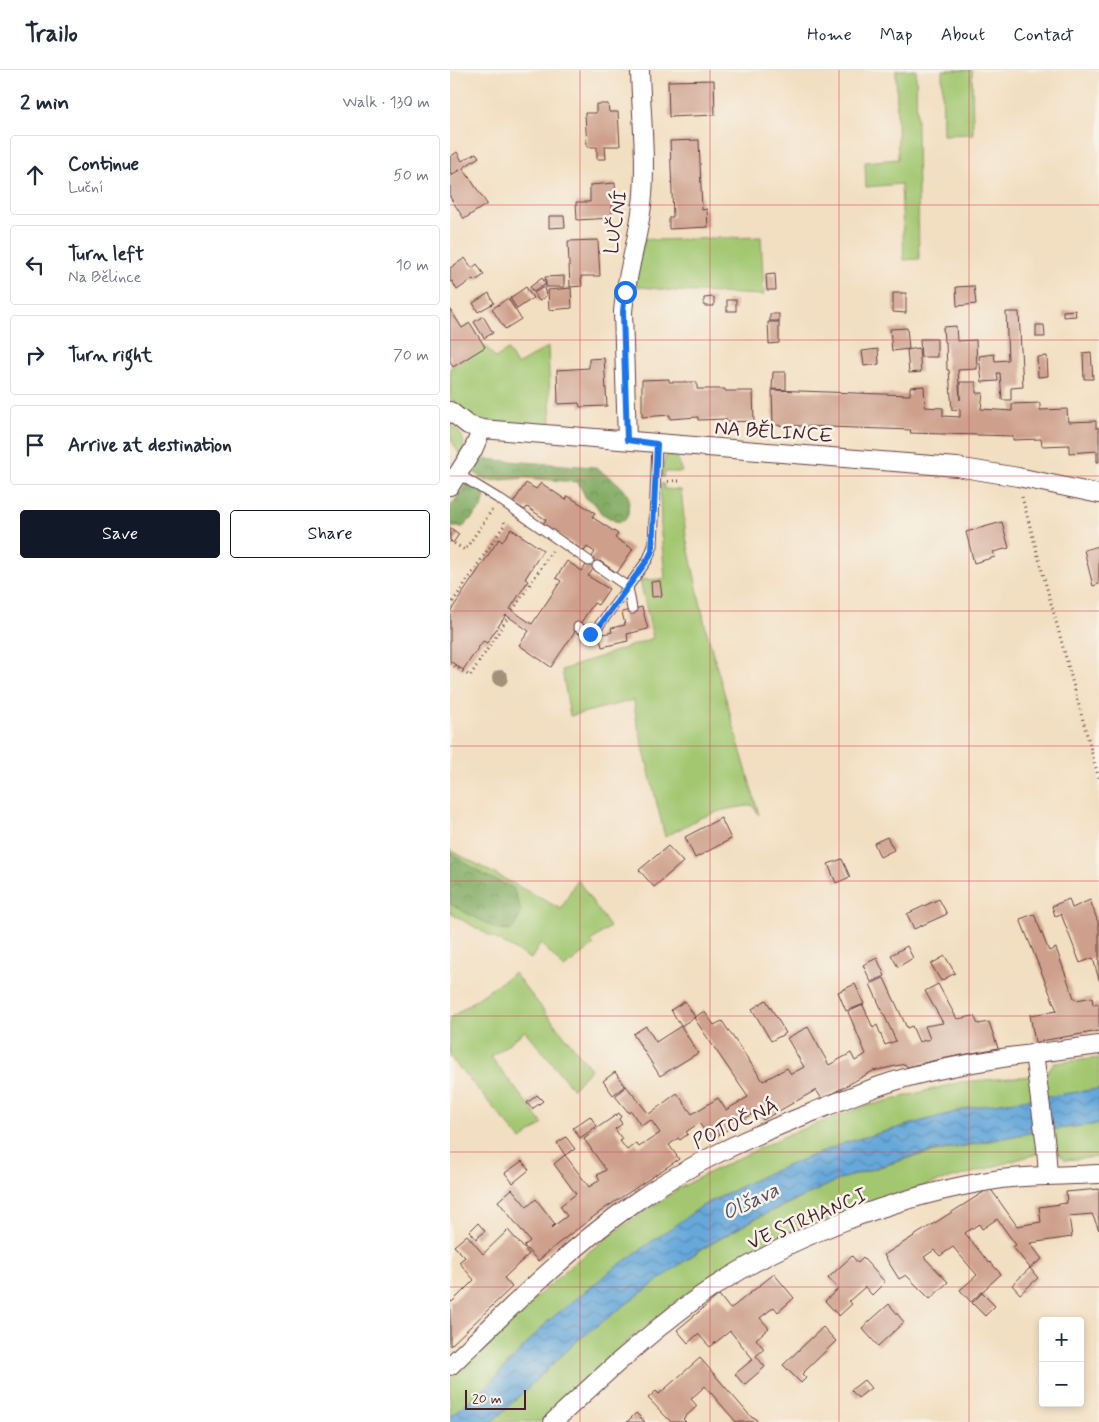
<!DOCTYPE html>
<meta charset="utf-8">
<style>
body{margin:0;font-family:Mynerve,sans-serif;background:#f2f2f3;color:#1f2937}
.controls{position:absolute;right:15px;bottom:15px;display:grid;overflow:hidden;border-radius:5px;box-shadow:0 2px 8px #0003}
.controls button{width:45px;height:45px;display:grid;place-items:center;padding:0;border:0;border-bottom:1px solid #e0e1e3;background:#fff;color:#1f2937;font:25px sans-serif}
.scale{position:absolute;left:15px;bottom:12px;width:61px;box-sizing:border-box;padding-left:5px;border:2px solid #4a1f2b;border-top:0;font-size:14px;line-height:18px;white-space:nowrap;color:#4a1f2b;-webkit-text-stroke:4px #f7f3e8;paint-order:stroke}
.stop{position:absolute;width:15px;height:15px;margin:-11px;border:4px solid #1a73e8;border-radius:50%;background:#fff}
.stop.end{background:#1a73e8;border-color:#fff;box-shadow:0 1px 5px #0008}
.list{margin:0;padding:0;list-style:none}
h2{display:flex;justify-content:space-between;align-items:center;height:65px;margin:0;padding:0 20px;font-size:21px}
h2 small{font-size:16px;font-weight:400;color:#747a83}
.list li{display:grid;grid-template-columns:32px 1fr auto;gap:15px;align-items:center;box-sizing:border-box;height:80px;margin:0 10px 10px;padding:0 10px;border:1px solid #e0e1e3;border-radius:5px}
.list b{display:block;font-size:19px;white-space:nowrap}
.list p{margin:0;font-size:16px;white-space:nowrap;color:#747a83}
.list em{font-size:16px;font-style:normal;color:#747a83}
.actions{display:flex;gap:10px;padding:15px 20px}
.actions a{flex:1;padding:11px 0;border:1px solid #111827;border-radius:5px;text-align:center;font-size:18px;color:#111827}
.actions .main{background:#111827;color:#fff}
.icon{flex:none;width:28px;height:28px;fill:none;stroke:currentColor;stroke-width:2;stroke-linecap:round;stroke-linejoin:round}
.map{position:relative;flex:none;width:649px;height:1352px;overflow:hidden}
header{display:flex;align-items:center;gap:30px;box-sizing:border-box;height:70px;padding:0 25px;background:#fff;border-bottom:1px solid #e0e1e3}
header strong{font-size:24px}
nav{display:flex;gap:28px;margin-inline-start:auto;font-size:18px}
main{display:flex}
aside{flex:1;background:#fff}
.map>svg:first-child{display:block}
</style>
<header>
<strong>Trailo</strong>
<nav><a>Home</a><a>Map</a><a>About</a><a>Contact</a></nav>
</header>
<main>
<aside>
<h2>2 min<small>Walk · 130 m</small></h2>
<ul class="list">
<li><svg class="icon" aria-label="ahead" viewBox="0 0 24 24"><path d="M12 20V5M6 11l6-6 6 6"/></svg><div><b>Continue</b><p>Luční</p></div><em>50 m</em></li>
<li><svg class="icon" aria-label="left" viewBox="0 0 24 24"><path d="M17 20v-9H6M10 6l-5 5 5 5"/></svg><div><b>Turn left</b><p>Na Bělince</p></div><em>10 m</em></li>
<li><svg class="icon" aria-label="right" viewBox="0 0 24 24"><path d="M7 20v-9h11M14 6l5 5-5 5"/></svg><div><b>Turn right</b></div><em>70 m</em></li>
<li><svg class="icon" aria-label="arrive" viewBox="0 0 24 24"><path d="M6 21V4h12l-3 4 3 4H6"/></svg><div><b>Arrive at destination</b></div></li>
</ul>
<div class="actions"><a class="main">Save</a><a>Share</a></div>
</aside>
<div class="map">
<svg width="649" height="1352" viewBox="0 0 649 1352">
<defs>
<pattern id="forest-crowns" width="20" height="18" patternUnits="userSpaceOnUse" patternTransform="scale(1.25)"><rect width="20" height="18" fill="#82ac63"/><path d="M2 6a3 3 0 1 1 6 0M12 15a3 3 0 1 1 6 0" fill="none" stroke="#6c8b52"/></pattern>
<pattern id="water-waves" width="16" height="10" patternUnits="userSpaceOnUse" patternTransform="scale(1.25)"><rect width="16" height="10" fill="#66a8da"/><path d="M0 5q4-4 8 0t8 0" fill="none" stroke="#5688b1"/></pattern>
</defs>
<rect width="100%" height="100%" fill="#f7f3e8"/>
<filter id="ink" filterUnits="userSpaceOnUse"><feTurbulence type="fractalNoise" baseFrequency=".02" numOctaves="2"/><feDisplacementMap in="SourceGraphic" scale="10" xChannelSelector="R" yChannelSelector="G"/><feConvolveMatrix kernelMatrix="1 2 1 2 8 2 1 2 1" color-interpolation-filters="sRGB"/></filter>
<filter id="wash" filterUnits="userSpaceOnUse"><feTurbulence type="fractalNoise" baseFrequency=".0096" numOctaves="4" result="noise"/><feDisplacementMap in="SourceGraphic" scale="20" xChannelSelector="R" yChannelSelector="G"/><feGaussianBlur stdDeviation="1.12" result="paint"/><feColorMatrix in="noise" values="0 0 0 0 0 0 0 0 0 0 0 0 0 0 0 0 0 1.4 0 .05"/><feComposite in="paint" operator="in"/></filter>
<g filter="url(#wash)">
<rect width="100%" height="100%" fill="#f2dec0"/>
<g fill="#a3c771" stroke="#76734e">
<path d="M 446,0 L 466,0 L 469,189 L 454,190 L 451,114 L 416,117 L 415,92 L 448,89 Z"/>
<path d="M 492,0 L 522,0 L 523,64 L 493,65 Z"/>
<path d="M 311,167 L 314,225 L 225,221 L 184,216 L 194,168 L 206,170 Z"/>
<path d="M 36,276 L 45,288 L 58,280 L 67,295 L 98,277 L 101,356 L 27,350 L 14,342 L 0,329 L 0,298 Z"/>
<path d="M 0,354 C 13,364 17,371 11,387 L 0,368 Z"/>
<path d="M 219,384 L 226,384 L 232,402 L 215,402 L 214,407 L 211,407 L 215,387 Z"/>
<path d="M 210,414 L 214,414 L 214,419 L 231,420 L 236,467 L 256,559 L 309,745 L 302,735 L 273,740 L 250,748 L 215,767 L 186,648 L 184,630 L 120,646 L 112,600 L 203,568 L 190,510 L 215,509 L 211,463 Z"/>
<path d="M 0,780 L 111,839 L 127,809 L 160,857 L 141,871 L 144,875 L 114,898 L 91,873 L 81,889 L 0,843 Z"/>
<path d="M 64,903 L 141,999 L 123,1019 L 75,961 L 41,987 L 93,1054 L 71,1070 L 0,987 L 0,948 Z"/>
<path d="M 649,988 L 649,1019 L 523,1037 L 394,1073 L 314,1105 L 252,1136 L 0,1347 L 0,1310 L 46,1264 L 124,1193 L 170,1158 L 230,1118 L 254,1105 L 339,1064 L 413,1037 L 511,1012 L 595,1005 L 603,994 L 605,993 Z"/>
<path d="M 649,1054 L 649,1087 L 615,1090 L 603,1079 L 522,1103 L 483,1113 L 415,1135 L 344,1161 L 293,1189 L 225,1232 L 153,1292 L 90,1352 L 42,1352 L 145,1254 L 249,1181 L 305,1149 L 391,1109 L 466,1086 L 589,1061 Z"/>
</g>
<g fill="url(#forest-crowns)" stroke="#666647">
<path d="M 30,389 L 144,397 L 164,410 L 174,419 L 179,428 L 178,445 L 175,450 L 170,452 L 165,451 L 151,443 L 145,434 L 136,428 L 128,412 L 75,408 L 38,411 L 30,408 L 24,402 Z"/>
<path d="M 16,414 L 30,418 L 35,426 L 32,438 L 13,457 L 0,457 L 0,438 Z"/>
<path d="M 0,783 L 36,806 L 63,818 C 70,837 76,844 60,861 L 49,860 L 0,834 Z"/>
</g>
<path fill="url(#water-waves)" stroke="#586482" d="M 649,1019 L 649,1054 L 589,1061 L 466,1085 L 391,1109 L 304,1149 L 248,1181 L 128,1270 L 42,1352 L 0,1352 L 0,1347 L 41,1312 L 98,1251 L 163,1199 L 252,1136 L 314,1105 L 394,1073 L 523,1037 Z"/>
<g id="blocks">
<g fill="#cea08c">
<path d="M 264,10 L 265,45 L 219,47 L 218,11 Z"/>
<path d="M 146,34 L 158,34 L 159,42 L 168,42 L 170,76 L 155,76 L 156,89 L 147,89 L 147,77 L 137,77 L 135,43 L 146,43 Z"/>
<path d="M 249,70 L 252,140 L 257,139 L 258,157 L 219,159 L 219,147 L 223,147 L 220,71 Z"/>
<path d="M 7,82 L 12,91 L 26,83 L 29,87 L 13,98 L 37,134 L 14,149 L 0,127 L 0,107 L 10,100 L 1,105 L 0,104 L 0,87 Z"/>
<path d="M 165,113 L 166,135 L 162,135 L 162,148 L 127,150 L 126,132 L 140,132 L 140,115 Z"/>
<path d="M 99,146 L 114,146 L 115,157 L 99,158 Z"/>
<path d="M 148,170 L 150,206 L 131,206 L 132,216 L 120,217 L 118,171 Z"/>
<path d="M 15,188 L 22,198 L 27,194 L 34,205 L 25,211 L 23,209 L 7,220 L 2,211 L 0,212 L 0,198 Z"/>
<path d="M 325,204 L 326,220 L 317,220 L 316,205 Z"/>
<path d="M 114,206 L 114,217 L 96,217 L 96,214 L 83,222 L 80,217 L 92,208 L 96,214 L 95,207 Z"/>
<path d="M 524,216 L 526,234 L 507,236 L 506,217 Z"/>
<path d="M 76,217 L 83,228 L 67,239 L 60,228 Z"/>
<path d="M 94,217 L 96,226 L 89,231 L 84,223 Z"/>
<path d="M 121,218 L 122,238 L 99,240 L 98,220 Z"/>
<path d="M 39,223 L 44,233 L 28,242 L 23,233 Z"/>
<path d="M 443,223 L 456,223 L 456,243 L 443,242 Z"/>
<path d="M 264,227 L 264,236 L 254,236 L 254,228 Z"/>
<path d="M 58,228 L 71,249 L 55,259 L 42,239 Z"/>
<rect x="277" y="230" width="9" height="11"/>
<path d="M 0,239 L 12,258 L 20,253 L 35,277 L 3,297 L 0,291 Z"/>
<path d="M 625,240 L 626,246 L 613,247 L 613,241 Z"/>
<path d="M 556,242 L 569,242 L 573,317 L 561,318 L 561,330 L 552,330 L 550,303 L 547,303 L 548,311 L 532,312 L 529,286 L 544,284 L 545,291 L 558,290 Z"/>
<rect x="320" y="244" width="9" height="7"/>
<path d="M 33,246 L 43,263 L 34,268 L 24,252 Z"/>
<path d="M 318,252 L 329,252 L 329,273 L 319,274 Z"/>
<path d="M 586,255 L 594,255 L 595,267 L 586,267 Z"/>
<path d="M 506,256 L 507,271 L 526,270 L 527,299 L 508,300 L 510,330 L 510,312 L 526,312 L 526,323 L 533,323 L 531,339 L 562,341 L 562,334 L 590,333 L 590,340 L 617,339 L 618,352 L 646,351 L 646,358 L 649,358 L 649,392 L 647,392 L 647,381 L 619,383 L 619,375 L 592,376 L 591,369 L 563,370 L 563,366 L 460,363 L 461,360 L 323,355 L 322,320 L 460,325 L 460,317 L 474,316 L 475,337 L 493,338 L 493,346 L 510,347 L 510,339 L 502,340 L 499,300 L 497,300 L 496,272 L 494,272 L 493,257 Z"/>
<path d="M 457,258 L 459,279 L 442,281 L 440,259 Z"/>
<path d="M 470,269 L 487,269 L 487,287 L 471,287 Z"/>
<path d="M 469,278 L 471,302 L 459,303 L 457,280 Z"/>
<path d="M 428,279 L 429,294 L 414,296 L 412,281 Z"/>
<path d="M 641,282 L 643,309 L 634,309 L 633,283 Z"/>
<path d="M 597,286 L 598,306 L 588,307 L 587,287 Z"/>
<path d="M 154,288 L 157,336 L 130,337 L 129,333 L 108,334 L 107,300 L 139,298 L 139,289 Z"/>
<path d="M 323,302 L 336,302 L 336,320 L 322,319 Z"/>
<path d="M 219,309 L 219,312 L 247,312 L 247,319 L 275,319 L 275,321 L 303,321 L 304,351 L 276,352 L 276,349 L 248,350 L 248,347 L 220,349 L 220,345 L 192,347 L 192,310 Z"/>
<path d="M 76,413 L 86,419 L 91,413 L 116,430 L 118,426 L 145,443 L 142,447 L 168,464 L 165,468 L 183,479 L 167,503 L 150,491 L 141,502 L 138,506 L 159,519 L 148,535 L 144,533 L 101,597 L 69,575 L 79,561 L 56,545 L 37,573 L 33,571 L 13,600 L 0,591 L 0,542 L 49,469 L 52,472 L 61,459 L 93,480 L 75,509 L 78,511 L 60,539 L 82,554 L 111,511 L 106,508 L 117,491 L 132,501 L 145,482 L 137,477 L 134,481 L 108,464 L 107,465 L 92,455 L 96,450 L 77,437 L 75,440 L 63,433 Z"/>
<path d="M 552,452 L 559,478 L 543,482 L 545,487 L 524,493 L 516,462 Z"/>
<path d="M 0,458 L 9,464 L 3,473 L 0,470 Z"/>
<path d="M 649,476 L 649,514 L 643,516 L 634,480 Z"/>
<path d="M 210,511 L 212,526 L 202,527 L 201,512 Z"/>
<path d="M 192,537 L 198,559 L 177,564 L 178,571 L 152,577 L 149,565 L 162,562 L 161,558 L 175,555 L 172,542 Z"/>
<path d="M 271,748 L 281,769 L 245,788 L 235,767 Z"/>
<path d="M 437,767 L 444,780 L 430,787 L 424,773 Z"/>
<path d="M 218,776 L 233,792 L 204,817 L 189,800 Z"/>
<path d="M 392,789 L 400,807 L 386,813 L 378,794 Z"/>
<path d="M 489,829 L 497,844 L 464,859 L 457,844 Z"/>
<path d="M 619,829 L 622,838 L 640,830 L 649,855 L 649,910 L 643,888 L 630,893 L 611,844 L 605,846 L 602,836 Z"/>
<path d="M 584,844 L 599,881 L 606,878 L 624,928 L 627,930 L 642,927 L 643,935 L 649,934 L 649,961 L 585,972 L 580,945 L 607,941 L 570,849 Z"/>
<path d="M 457,876 L 463,888 L 448,897 L 441,885 Z"/>
<path d="M 495,886 L 505,903 L 491,911 L 481,894 Z"/>
<path d="M 427,888 L 435,906 L 421,912 L 413,895 Z"/>
<path d="M 434,908 L 457,958 L 462,956 L 469,972 L 480,969 L 475,956 L 493,953 L 475,921 L 488,914 L 507,949 L 524,946 L 528,954 L 539,952 L 548,978 L 486,990 L 457,997 L 455,994 L 423,1001 L 372,1029 L 366,1020 L 313,1050 L 307,1041 L 261,1070 L 249,1053 L 236,1062 L 238,1064 L 230,1070 L 228,1068 L 219,1075 L 229,1089 L 154,1139 L 106,1175 L 88,1191 L 74,1176 L 80,1171 L 48,1131 L 62,1119 L 77,1137 L 86,1129 L 105,1154 L 101,1158 L 117,1146 L 110,1136 L 126,1124 L 104,1094 L 115,1085 L 107,1073 L 116,1067 L 125,1079 L 115,1085 L 139,1117 L 150,1110 L 147,1105 L 156,1100 L 134,1069 L 150,1056 L 169,1043 L 171,1047 L 169,1049 L 172,1054 L 165,1059 L 172,1069 L 170,1071 L 177,1080 L 186,1073 L 189,1077 L 210,1063 L 201,1050 L 191,1056 L 181,1041 L 179,1043 L 165,1026 L 176,1016 L 199,1044 L 227,1023 L 242,1044 L 268,1028 L 276,1040 L 298,1027 L 244,948 L 254,941 L 264,955 L 272,951 L 313,1011 L 337,998 L 341,1004 L 354,997 L 337,968 L 358,957 L 379,995 L 401,983 L 405,991 L 416,984 L 398,942 L 413,935 L 423,958 L 427,955 L 435,975 L 446,971 L 420,914 Z"/>
<path d="M 405,914 L 414,934 L 396,941 L 388,922 Z"/>
<path d="M 316,930 L 336,963 L 321,971 L 302,939 Z"/>
<path d="M 235,931 L 245,947 L 231,956 L 221,940 Z"/>
<path d="M 196,956 L 206,972 L 231,956 L 248,983 L 210,1006 L 183,964 Z"/>
<path d="M 165,1002 L 175,1016 L 163,1025 L 153,1011 Z"/>
<path d="M 87,1025 L 93,1031 L 82,1039 L 77,1033 Z"/>
<path d="M 140,1046 L 147,1056 L 130,1068 L 123,1058 Z"/>
<path d="M 72,1091 L 79,1100 L 63,1113 L 55,1103 Z"/>
<path d="M 540,1118 L 567,1156 L 591,1152 L 589,1137 L 617,1133 L 616,1122 L 649,1119 L 649,1160 L 642,1144 L 619,1146 L 622,1167 L 580,1173 L 592,1189 L 580,1198 L 563,1177 L 566,1175 L 547,1149 L 532,1159 L 529,1154 L 515,1163 L 539,1193 L 540,1192 L 551,1204 L 521,1232 L 510,1220 L 527,1205 L 503,1177 L 490,1186 L 484,1180 L 474,1187 L 498,1212 L 480,1229 L 456,1205 L 449,1209 L 434,1185 Z"/>
<path d="M 28,1153 L 35,1161 L 26,1169 L 20,1161 Z"/>
<path d="M 58,1160 L 79,1184 L 54,1208 L 62,1217 L 0,1276 L 0,1230 L 2,1232 L 24,1210 L 9,1192 L 15,1187 L 4,1176 L 17,1165 L 33,1184 Z"/>
<path d="M 402,1186 L 408,1193 L 413,1188 L 435,1212 L 422,1225 L 415,1217 L 399,1231 L 402,1234 L 389,1246 L 375,1231 L 388,1219 L 378,1208 Z"/>
<path d="M 580,1198 L 588,1208 L 570,1224 L 562,1215 Z"/>
<path d="M 324,1204 L 344,1228 L 328,1242 L 324,1237 L 310,1248 L 319,1258 L 306,1269 L 314,1279 L 306,1286 L 315,1297 L 294,1315 L 285,1304 L 303,1289 L 280,1261 L 260,1277 L 248,1264 L 238,1273 L 227,1260 L 269,1225 L 280,1239 Z"/>
<path d="M 532,1223 L 545,1236 L 535,1246 L 522,1233 Z"/>
<path d="M 439,1234 L 454,1252 L 428,1276 L 412,1258 Z"/>
<path d="M 373,1257 L 386,1271 L 352,1304 L 356,1308 L 351,1313 L 333,1295 Z"/>
<path d="M 250,1288 L 302,1348 L 304,1347 L 308,1352 L 286,1352 L 255,1316 L 241,1329 L 247,1336 L 233,1349 L 236,1352 L 221,1352 L 198,1328 L 206,1321 L 209,1324 Z"/>
<path d="M 414,1310 L 421,1318 L 408,1328 L 401,1320 Z"/>
<path d="M 186,1343 L 195,1352 L 177,1352 Z"/>
</g>
</g>
</g>
<g filter="url(#ink)">
<use href="#blocks" fill-opacity="0" stroke="#633c41" stroke-width="1"/>
<g fill="none" stroke-linecap="round" stroke-linejoin="round">
<defs>
<g id="lane">
<path d="M 8,404 L 49,429 L 139,491"/>
<path d="M 182,539 L 178,517 L 198,489 L 203,476 L 207,374"/>
<path d="M 128,557 L 138,563 L 144,562 L 178,517 L 147,496"/>
</g>
<g id="street">
<path d="M 0,341 L 18,355 L 32,359 L 507,397 L 568,407 L 649,424"/>
<path d="M 177,370 L 173,242 C 176,205 188,171 192,135 C 197,92 191,43 190,0"/>
<path d="M 0,416 L 23,380 L 32,359"/>
<path d="M 584,983 L 596,1077 L 598,1105"/>
<path d="M 0,1296 C 59,1239 117,1180 184,1133 C 240,1093 300,1067 363,1042 C 397,1028 430,1014 466,1005 C 526,990 588,983 649,975"/>
<path d="M 103,1352 C 148,1310 193,1268 243,1231 C 329,1169 446,1125 551,1109 C 583,1105 616,1106 649,1104"/>
</g>
</defs>
<use href="#lane" stroke="#633c41" stroke-width="11"/>
<use href="#street" stroke="#633c41" stroke-width="20"/>
<g stroke="#633c41" stroke-width="3" stroke-dasharray="1 4" stroke-linecap="butt">
<path d="M 218,411 L 231,411"/>
<path d="M 572,427 L 649,709"/>
<path d="M 0,471 L 15,480 L 42,440"/>
<path d="M 0,536 L 55,454 L 54,451"/>
<path d="M 63,540 L 102,481"/>
<path d="M 0,593 L 20,606 L 57,549"/>
</g>
<use href="#lane" stroke="#fff" stroke-width="9"/>
<use href="#street" stroke="#fff" stroke-width="18"/>
</g>
<circle fill="#a4907a" cx="50" cy="608" r="8"/>
</g>
<g fill="none" stroke-linecap="round" stroke-linejoin="round" filter="url(#ink)">
<path stroke="#1a73e8" stroke-width="6" d="M 140,564 L 144,562 L 148,558 L 198,489 L 202,481 L 207,374 L 177,370 L 173,242 L 175,222"/>
</g>
<path fill="none" stroke="#d1495b" stroke-width="1" stroke-opacity="0.55" d="M 130,0 L 130,1352M 260,0 L 260,1352M 389,0 L 389,1352M 519,0 L 519,1352M 0,135 L 649,135M 0,270 L 649,270M 0,406 L 649,406M 0,541 L 649,541M 0,676 L 649,676M 0,811 L 649,811M 0,946 L 649,946M 0,1082 L 649,1082M 0,1217 L 649,1217"/>
<g text-anchor="middle" stroke-width="5" stroke-linejoin="round" paint-order="stroke">
<g font-size="20" fill="#4a1f2b" stroke="#f7f3e8">
<text transform="translate(165 152) rotate(-81)" y="7">LUČNÍ</text>
<text transform="translate(324 361) rotate(4)" y="7">NA BĚLINCE</text>
<text transform="translate(285 1053) rotate(-25)" y="7">POTOČNÁ</text>
<text transform="translate(357 1148) rotate(-23)" y="7">VE STRHANCI</text>
</g>
<g font-size="21" font-style="italic" fill="#544f68" stroke="#f7f3e8">
<text transform="translate(300 1131) rotate(-26)" y="7">Olšava</text>
</g>
</g>
</svg>
<div class="controls">
<button>+</button>
<button>−</button>
</div>
<div class="scale">20 m</div>
<div class="stop" style="left:175px;top:222px"></div>
<div class="stop end" style="left:140px;top:564px"></div>
</div>
</main>
